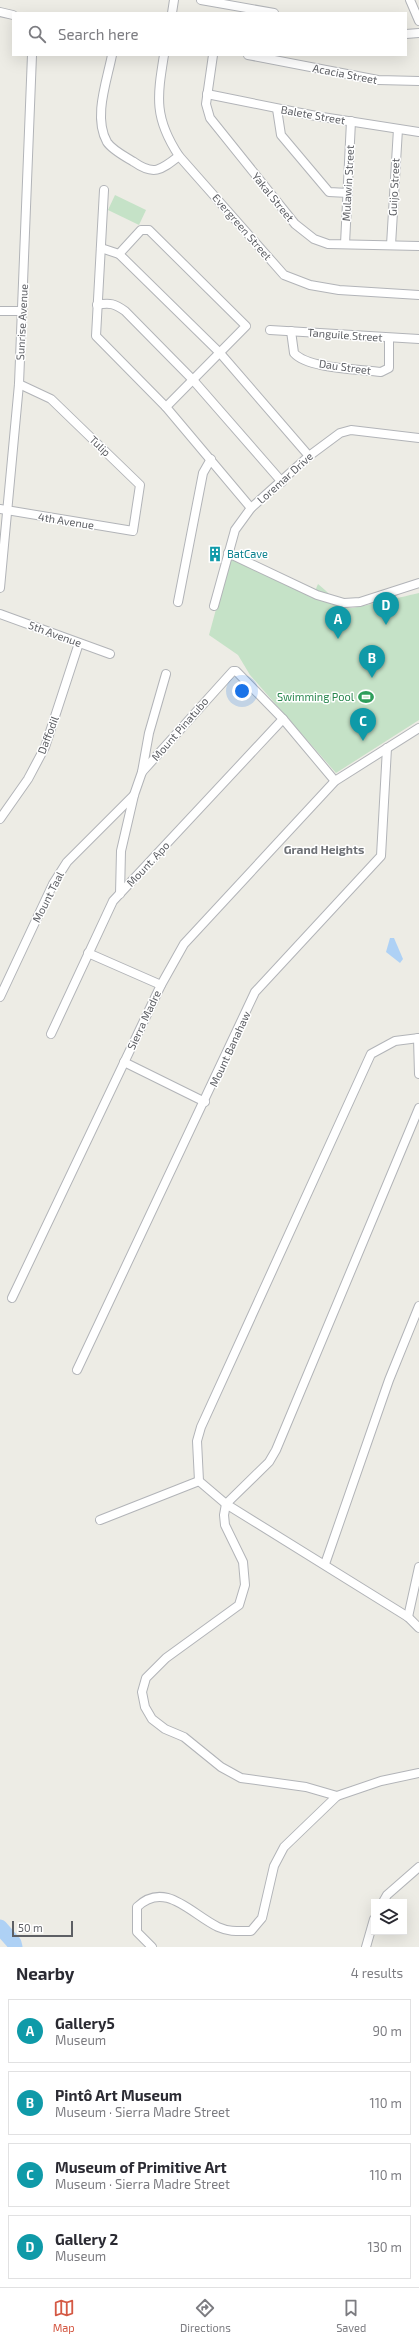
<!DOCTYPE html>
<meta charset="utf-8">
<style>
body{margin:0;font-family:"Exo 2",sans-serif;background:#f2f2f3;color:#2b2b33}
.controls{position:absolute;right:12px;bottom:12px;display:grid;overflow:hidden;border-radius:0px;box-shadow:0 4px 16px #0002}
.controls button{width:36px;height:36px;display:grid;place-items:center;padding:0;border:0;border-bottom:1px solid #e1e1e2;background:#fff;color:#2b2b33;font:20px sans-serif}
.scale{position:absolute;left:12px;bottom:10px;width:61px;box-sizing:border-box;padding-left:4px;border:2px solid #5d5f64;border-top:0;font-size:11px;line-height:14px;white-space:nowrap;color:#5d5f64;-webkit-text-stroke:3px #fff;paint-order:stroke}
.you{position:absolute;left:242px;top:691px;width:14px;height:14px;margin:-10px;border:3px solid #fff;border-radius:50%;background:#1a73e8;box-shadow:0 0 0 6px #1a73e833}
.badge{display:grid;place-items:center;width:26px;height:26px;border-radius:50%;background:#d45944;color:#fff;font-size:13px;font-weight:700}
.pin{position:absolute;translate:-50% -33px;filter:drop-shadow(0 1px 2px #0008)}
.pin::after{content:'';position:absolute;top:21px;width:14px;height:12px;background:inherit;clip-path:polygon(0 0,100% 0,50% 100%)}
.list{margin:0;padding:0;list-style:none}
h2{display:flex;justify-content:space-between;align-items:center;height:52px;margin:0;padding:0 16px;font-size:17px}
h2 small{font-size:13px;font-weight:400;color:#7c7c81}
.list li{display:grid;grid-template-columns:26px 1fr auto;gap:12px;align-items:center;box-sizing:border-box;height:64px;margin:0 8px 8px;padding:0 8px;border:1px solid #e1e1e2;border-radius:0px}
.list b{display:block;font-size:15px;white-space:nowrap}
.list p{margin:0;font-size:13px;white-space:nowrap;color:#7c7c81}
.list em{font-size:13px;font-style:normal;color:#7c7c81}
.icon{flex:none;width:22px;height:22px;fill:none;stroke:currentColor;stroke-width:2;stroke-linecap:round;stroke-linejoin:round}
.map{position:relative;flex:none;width:419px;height:1947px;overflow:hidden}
.search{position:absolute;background:#fff;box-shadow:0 4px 16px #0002;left:12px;right:12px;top:12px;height:44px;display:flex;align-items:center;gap:10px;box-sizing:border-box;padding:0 14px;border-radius:0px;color:#7c7c81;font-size:15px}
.sheet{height:340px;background:#fff}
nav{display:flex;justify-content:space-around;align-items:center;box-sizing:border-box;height:56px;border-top:1px solid #e1e1e2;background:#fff;font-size:11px;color:#7c7c81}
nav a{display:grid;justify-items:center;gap:2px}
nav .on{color:#d45944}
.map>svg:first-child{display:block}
</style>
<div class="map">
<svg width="419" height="1947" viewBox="0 0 419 1947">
<rect width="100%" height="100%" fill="#edece5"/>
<g fill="#c5e2c7">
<path d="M 115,195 L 146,210 L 139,225 L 108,210 Z"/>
<path d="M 231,554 L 312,598 L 318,584 C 327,591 339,605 350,608 C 353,609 410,595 419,593 L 419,720 L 336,773 L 250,675 L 238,655 L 209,635 Z"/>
</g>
<path fill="#aed1f5" d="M 390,938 L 394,938 L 403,959 L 400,963 L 386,952 Z"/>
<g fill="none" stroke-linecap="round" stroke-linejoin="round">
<path stroke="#aed1f5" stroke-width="15" d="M 0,1927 L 14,1943 L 15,1947"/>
<defs>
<g id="minor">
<path d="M 201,0 L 274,13"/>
<path d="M 410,0 L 419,21"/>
<path d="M 0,12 L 13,15"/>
<path d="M 172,13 L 174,0"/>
<path d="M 406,34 L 419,33"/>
<path d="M 112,55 C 107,81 93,117 107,142 C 112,150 126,157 134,162 C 154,176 161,170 179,156"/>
<path d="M 164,55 C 157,98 154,118 179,156 L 284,275 L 310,285 L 339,290 L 419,295"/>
<path d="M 213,55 L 206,104 L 210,118 L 295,224 L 314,239 L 328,244 L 419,246"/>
<path d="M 248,55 L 378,80 L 419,81"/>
<path d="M 207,94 L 316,116 L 419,132"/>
<path d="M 277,109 L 281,135 L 329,192 L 348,193"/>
<path d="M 104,190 L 96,336 L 166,407 L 251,508"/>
<path d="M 345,244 L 351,121"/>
<path d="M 391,245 L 398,129"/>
<path d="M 101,248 L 119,254 L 220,353 L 309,456"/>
<path d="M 119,254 L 141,230 L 149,230 L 246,326 L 166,407"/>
<path d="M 97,305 C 110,302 115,304 125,311 L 193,380 L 282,482"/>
<path d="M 0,311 L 23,311"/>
<path d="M 270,330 L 419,339"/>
<path d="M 291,331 L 294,353 C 308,369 360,369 381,372 L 389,368 L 389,338"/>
<path d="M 0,509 L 133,531 L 140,485 L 51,399 L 19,384"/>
<path d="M 228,553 L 317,595 L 344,603 L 360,602 L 419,583"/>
<path d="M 0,588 L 19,384 L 32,55"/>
<path d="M 178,602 L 203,473 L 211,459"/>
<path d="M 214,606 L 235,530 L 251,508 L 309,456 L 340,433 L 351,430 L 419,438"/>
<path d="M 0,614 L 110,654"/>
<path d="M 142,772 L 149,733 L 166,674"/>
<path d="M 0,819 L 28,779 L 45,747 L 79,643"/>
<path d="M 120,894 L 121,851 L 134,795 L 142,772 L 233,671 L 236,671 L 283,719 L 335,781"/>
<path d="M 88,953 L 161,985"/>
<path d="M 0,997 L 53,884 L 67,862 L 134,795"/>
<path d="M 51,1034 L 113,901 L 283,719"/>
<path d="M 418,1038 L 419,1074"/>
<path d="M 419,1038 L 395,1041 L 371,1054 L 201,1427 L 197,1441 L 199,1481 L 226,1504 L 408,1617 L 419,1628"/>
<path d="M 124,1062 L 205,1102"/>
<path d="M 12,1298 L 161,985 L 184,944 L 335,781 L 419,728"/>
<path d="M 77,1370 L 255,992 L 381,856 L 387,748"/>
<path d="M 100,1520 L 199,1481"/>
<path d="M 325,1564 L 389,1380 L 419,1306"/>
<path d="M 408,1617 L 419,1567"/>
<path d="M 337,1796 L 306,1787 L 241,1778 L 221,1767 L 184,1737 L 165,1729 L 152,1719 L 145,1707 L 142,1692 L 146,1678 L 166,1658 L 239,1605 L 245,1585 L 243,1562 L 225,1525 L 224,1515 L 226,1504 L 269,1462 L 276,1450 L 419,1108"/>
<path d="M 383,1902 L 387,1895 L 419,1867"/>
<path d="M 152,1947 L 137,1932 L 137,1907 C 165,1880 191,1914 218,1927 C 229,1932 239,1931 251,1931 L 262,1918 L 274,1866 L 284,1847 L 337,1796 L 381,1781 L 419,1773"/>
<path d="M 366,1947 L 374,1919"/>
</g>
</defs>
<use href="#minor" stroke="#b2b4b8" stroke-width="10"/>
<use href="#minor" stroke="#fff" stroke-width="8"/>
</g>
<defs>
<symbol id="building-bare" viewBox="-9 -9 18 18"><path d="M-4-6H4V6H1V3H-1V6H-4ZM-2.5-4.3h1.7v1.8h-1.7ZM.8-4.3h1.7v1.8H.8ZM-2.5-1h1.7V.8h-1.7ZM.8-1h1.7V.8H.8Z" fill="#0f9aa8" stroke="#fff" stroke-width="2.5" paint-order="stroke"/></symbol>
<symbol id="stadium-bare" viewBox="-9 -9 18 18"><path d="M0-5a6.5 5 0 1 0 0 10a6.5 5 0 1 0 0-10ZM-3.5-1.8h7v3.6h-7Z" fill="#2e9e5b" stroke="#fff" stroke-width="2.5" paint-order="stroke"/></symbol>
</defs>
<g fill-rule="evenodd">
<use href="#building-bare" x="204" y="543" width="22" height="22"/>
<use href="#stadium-bare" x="355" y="686" width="22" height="22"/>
</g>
<g text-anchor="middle" stroke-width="3" stroke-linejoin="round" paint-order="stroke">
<g font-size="11" fill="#5d5f64" stroke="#fff">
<text transform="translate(345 74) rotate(11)" y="4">Acacia Street</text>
<text transform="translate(313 115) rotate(10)" y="4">Balete Street</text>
<text transform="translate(348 183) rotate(-87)" y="4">Mulawin Street</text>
<text transform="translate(394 187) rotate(-87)" y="4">Guijo Street</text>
<text transform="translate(273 197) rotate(51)" y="4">Yakal Street</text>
<text transform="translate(242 227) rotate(49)" y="4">Evergreen Street</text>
<text transform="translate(22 322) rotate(-87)" y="4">Sunrise Avenue</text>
<text transform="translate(345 335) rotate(4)" y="4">Tanguile Street</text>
<text transform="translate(345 367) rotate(8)" y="4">Dau Street</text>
<text transform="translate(100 446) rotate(44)" y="4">Tulip</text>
<text transform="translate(285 478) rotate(-42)" y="4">Loremar Drive</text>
<text transform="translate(66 521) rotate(9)" y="4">4th Avenue</text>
<text transform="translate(55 634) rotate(20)" y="4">5th Avenue</text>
<text transform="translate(180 729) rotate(-49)" y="4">Mount Pinatubo</text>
<text transform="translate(48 735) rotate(-69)" y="4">Daffodil</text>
<text transform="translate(148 864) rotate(-47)" y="4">Mount. Apo</text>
<text transform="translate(48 897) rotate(-63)" y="4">Mount Taal</text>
<text transform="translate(144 1020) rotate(-65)" y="4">Sierra Madre</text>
<text transform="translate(230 1049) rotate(-65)" y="4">Mount Banahaw</text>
</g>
<g font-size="11" fill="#0d838f" stroke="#fff" text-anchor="start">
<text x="227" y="558">BatCave</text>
</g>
<g font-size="11" fill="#27864d" stroke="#fff" text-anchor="end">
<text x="354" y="701">Swimming Pool</text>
</g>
<g font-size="12" font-weight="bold" fill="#6e7176" stroke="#fff">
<text x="324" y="854">Grand Heights</text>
</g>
</g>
</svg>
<div class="controls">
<button><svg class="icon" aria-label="layers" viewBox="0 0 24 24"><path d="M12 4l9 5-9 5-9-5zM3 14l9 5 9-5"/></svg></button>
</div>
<div class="scale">50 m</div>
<div class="you"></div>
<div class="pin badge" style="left:338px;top:639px;background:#0f9aa8">A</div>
<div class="pin badge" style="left:372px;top:678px;background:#0f9aa8">B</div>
<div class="pin badge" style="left:363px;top:741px;background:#0f9aa8">C</div>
<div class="pin badge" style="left:386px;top:625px;background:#0f9aa8">D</div>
<div class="search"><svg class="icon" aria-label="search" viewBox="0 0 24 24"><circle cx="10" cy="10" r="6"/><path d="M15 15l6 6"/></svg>Search here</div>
</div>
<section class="sheet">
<h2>Nearby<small>4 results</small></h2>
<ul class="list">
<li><span class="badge" style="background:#0f9aa8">A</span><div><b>Gallery5</b><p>Museum</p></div><em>90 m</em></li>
<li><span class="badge" style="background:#0f9aa8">B</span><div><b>Pintô Art Museum</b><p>Museum · Sierra Madre Street</p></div><em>110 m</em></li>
<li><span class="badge" style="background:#0f9aa8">C</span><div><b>Museum of Primitive Art</b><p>Museum · Sierra Madre Street</p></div><em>110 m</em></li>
<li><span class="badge" style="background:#0f9aa8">D</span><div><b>Gallery 2</b><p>Museum</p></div><em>130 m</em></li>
</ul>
</section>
<nav>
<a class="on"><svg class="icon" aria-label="map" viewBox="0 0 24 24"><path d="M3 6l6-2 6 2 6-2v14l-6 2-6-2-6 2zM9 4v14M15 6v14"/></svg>Map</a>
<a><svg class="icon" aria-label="directions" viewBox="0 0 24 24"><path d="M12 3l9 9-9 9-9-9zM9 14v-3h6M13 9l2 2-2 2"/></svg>Directions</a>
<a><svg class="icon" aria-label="saved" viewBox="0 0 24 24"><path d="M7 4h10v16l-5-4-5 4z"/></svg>Saved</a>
</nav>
